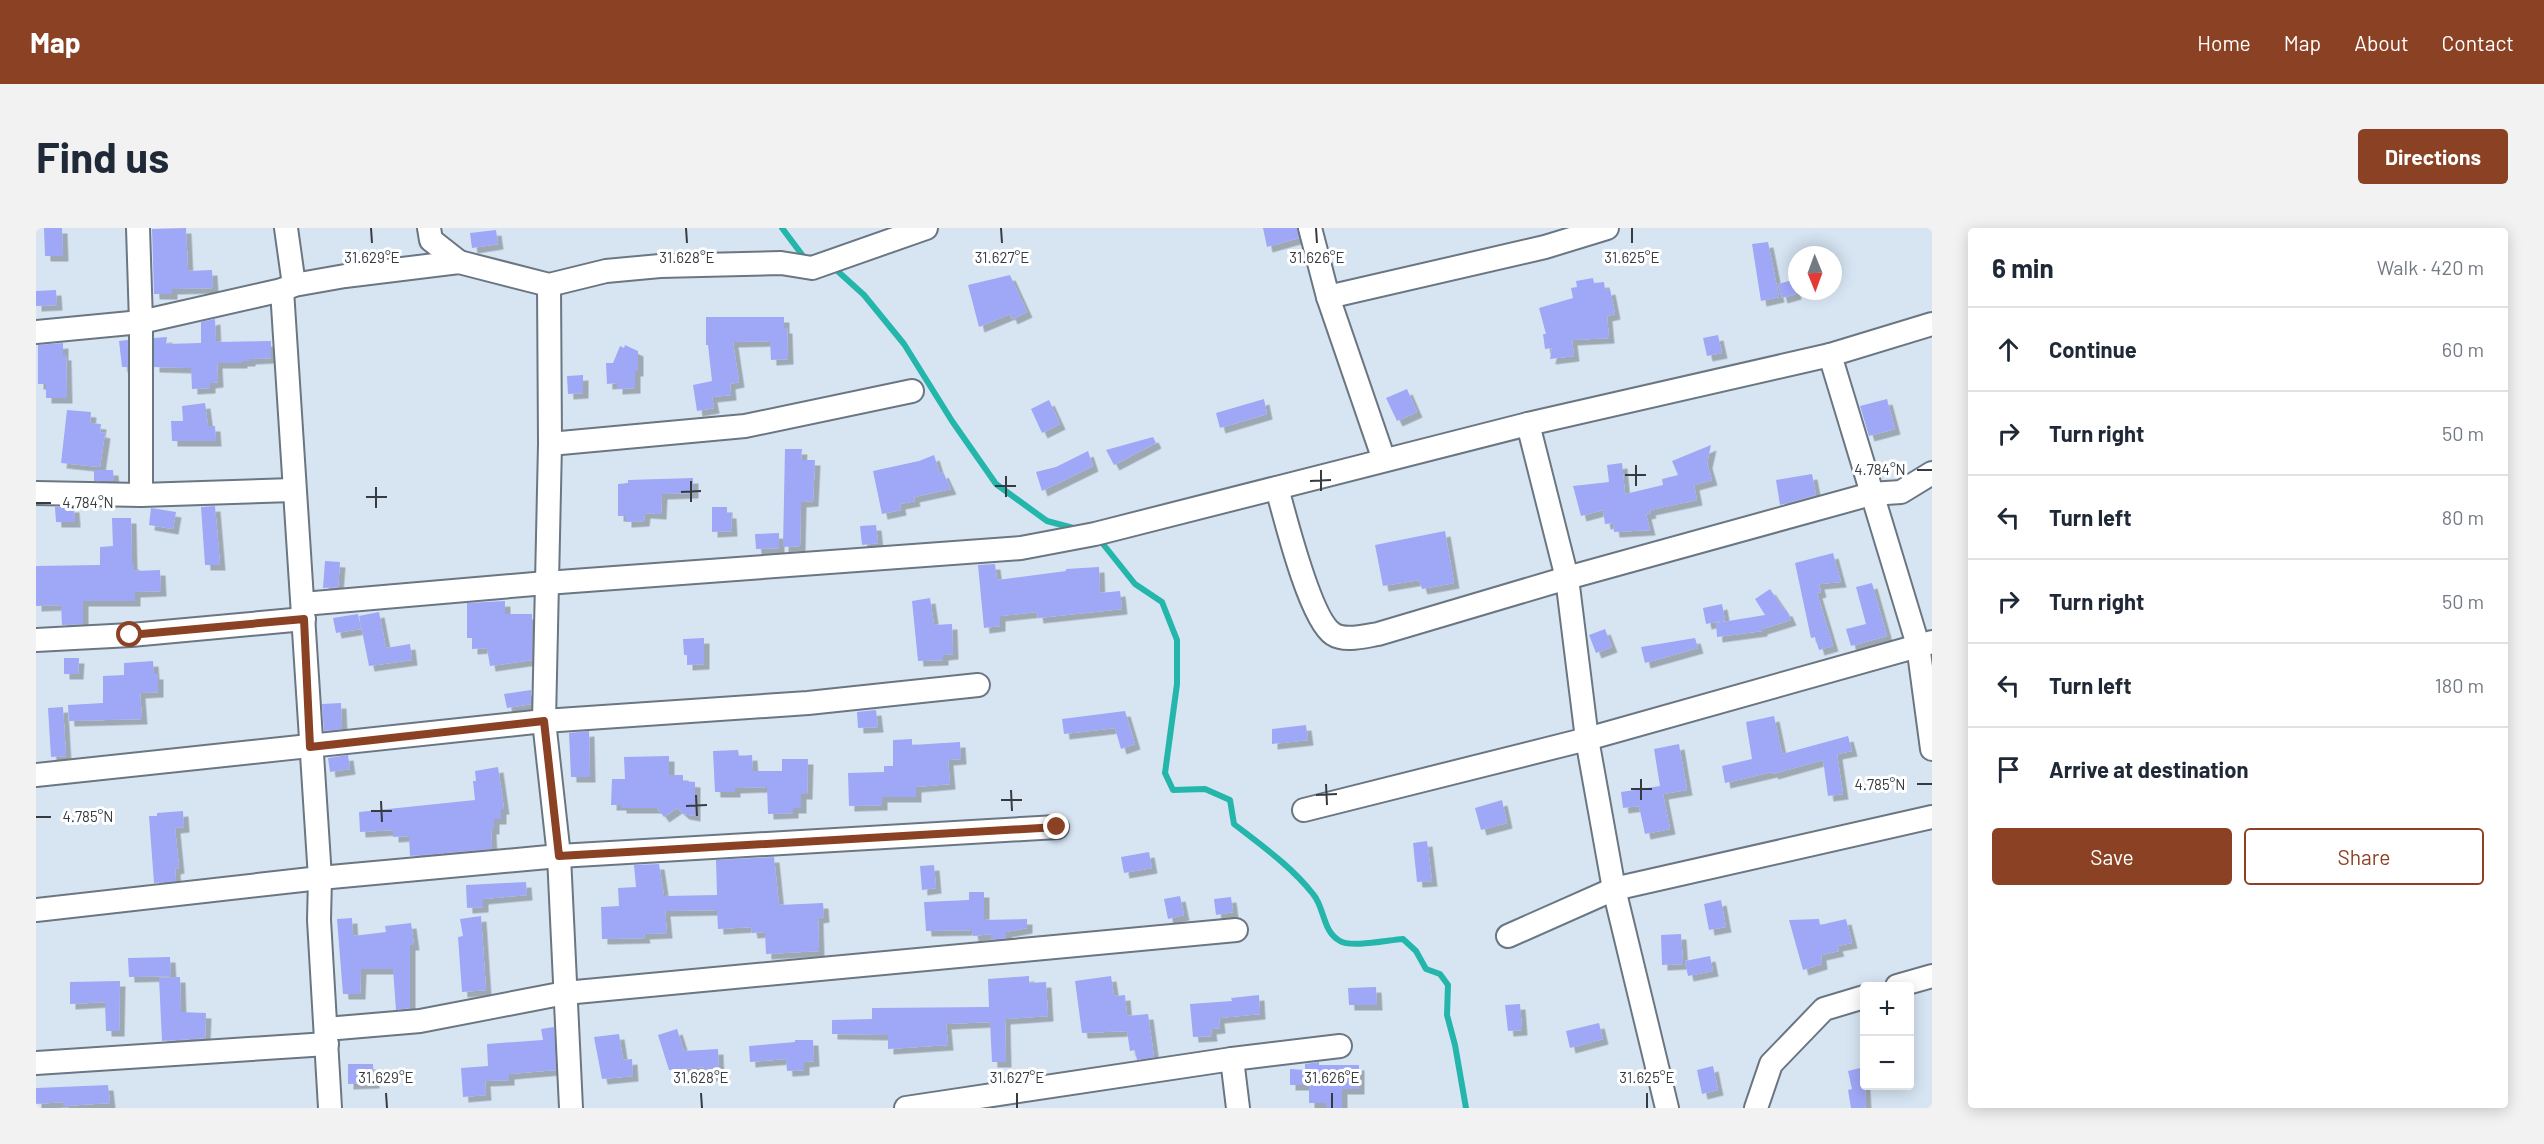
<!DOCTYPE html>
<meta charset="utf-8">
<style>
body{margin:0;font-family:Barlow,sans-serif;background:#f2f2f3;color:#1f2937}
.controls{position:absolute;right:18px;bottom:18px;display:grid;overflow:hidden;border-radius:6px;box-shadow:0 3px 15px #0003}
.controls button{width:54px;height:54px;display:grid;place-items:center;padding:0;border:0;border-bottom:2px solid #e0e1e3;background:#fff;color:#1f2937;font:30px sans-serif}
.compass{position:absolute;left:1752px;top:18px;width:54px;height:54px;border-radius:50%;background:#fff;box-shadow:0 3px 15px #0003;rotate:179deg}
.stop{position:absolute;width:18px;height:18px;margin:-14px;border:4px solid #8b4224;border-radius:50%;background:#fff}
.stop.end{background:#8b4224;border-color:#fff;box-shadow:0 2px 6px #0008}
.list{margin:0;padding:0;list-style:none}
h2{display:flex;justify-content:space-between;align-items:center;height:78px;margin:0;padding:0 24px;font-size:26px}
h2 small{font-size:20px;font-weight:400;color:#747a83}
.list li{display:grid;grid-template-columns:39px 1fr auto;gap:18px;align-items:center;box-sizing:border-box;height:84px;padding:0 24px;border-top:2px solid #e0e1e3}
.list b{display:block;font-size:22px;white-space:nowrap}
.list em{font-size:20px;font-style:normal;color:#747a83}
.actions{display:flex;gap:12px;padding:18px 24px}
.actions a{flex:1;padding:14px 0;border:2px solid #8b4224;border-radius:6px;text-align:center;font-size:21px;color:#8b4224}
.actions .main{background:#8b4224;color:#fff}
.icon{flex:none;width:33px;height:33px;fill:none;stroke:currentColor;stroke-width:2;stroke-linecap:round;stroke-linejoin:round}
.map{position:relative;flex:none;width:1896px;height:880px;overflow:hidden;border-radius:6px}
header{display:flex;align-items:center;gap:36px;box-sizing:border-box;height:84px;padding:0 30px;background:#8b4224;color:#fff}
header strong{font-size:28px}
nav{display:flex;gap:33px;margin-inline-start:auto;font-size:21px}
.intro{display:flex;align-items:center;justify-content:space-between;box-sizing:border-box;height:144px;padding:0 36px}
h1{margin:0;font-size:42px}
.button{padding:15px 27px;border-radius:6px;background:#8b4224;color:#fff;font-size:21px;font-weight:700}
main{display:flex;gap:36px;padding:0 36px}
aside{flex:1;background:#fff;border-radius:6px;box-shadow:0 3px 15px #0003}
.map>svg:first-child{display:block}
</style>
<header>
<strong>Map</strong>
<nav><a>Home</a><a>Map</a><a>About</a><a>Contact</a></nav>
</header>
<div class="intro"><h1>Find us</h1><a class="button">Directions</a></div>
<main>
<div class="map">
<svg width="1896" height="880" viewBox="0 0 1896 880">
<defs>
<filter id="shadow"><feDropShadow dx="5.5" dy="5.5" stdDeviation="0" flood-color="#0004"/></filter>
</defs>
<rect width="100%" height="100%" fill="#d7e5f3"/>
<g fill="none" stroke-linecap="round" stroke-linejoin="round">
<g stroke="#25b6ab" stroke-width="6">
<path d="M 746,0 L 770,32"/>
<path d="M 796,38 L 828,67 L 868,116 L 916,193 L 960,256 L 1011,293 L 1041,301"/>
<path d="M 1063,311 L 1099,356 L 1126,374 L 1141,412 L 1141,456 L 1129,545 L 1137,562 L 1169,561 L 1194,572 L 1198,596 C 1225,617 1256,639 1277,666 C 1289,680 1286,703 1304,713 C 1315,720 1352,712 1367,711 L 1380,723 L 1390,741 L 1404,746 L 1412,757 L 1411,787 L 1419,817 L 1430,880"/>
</g>
</g>
<g fill="#9fa7f7" filter="url(#shadow)">
<path d="M 8,0 L 26,0 L 27,28 L 9,28 Z"/>
<path d="M 150,0 L 152,43 L 176,42 L 177,60 L 136,61 L 136,66 L 118,66 L 116,1 Z"/>
<path d="M 1227,0 L 1261,0 L 1263,10 L 1231,19 Z"/>
<path d="M 460,2 L 462,16 L 436,20 L 434,5 Z"/>
<path d="M 1732,14 L 1743,69 L 1725,73 L 1716,16 Z"/>
<path d="M 974,47 L 991,84 L 976,91 L 974,86 L 943,99 L 932,57 Z"/>
<path d="M 1557,50 L 1558,55 L 1568,54 L 1569,62 L 1574,61 L 1579,86 L 1571,88 L 1573,110 L 1536,112 L 1538,128 L 1514,131 L 1516,120 L 1509,121 L 1507,106 L 1510,106 L 1503,80 L 1537,70 L 1535,60 L 1541,59 L 1540,53 Z"/>
<path d="M 1757,52 L 1760,66 L 1746,70 L 1742,56 Z"/>
<path d="M 20,62 L 21,77 L 0,78 L 0,63 Z"/>
<path d="M 670,89 L 748,89 L 748,100 L 751,100 L 752,131 L 735,132 L 734,113 L 697,114 L 703,154 L 694,156 L 695,167 L 676,169 L 678,180 L 661,183 L 657,157 L 676,153 L 672,117 L 670,117 Z"/>
<path d="M 179,91 L 180,114 L 235,113 L 235,130 L 214,131 L 214,133 L 206,133 L 206,135 L 181,135 L 182,154 L 174,155 L 174,160 L 156,161 L 155,140 L 118,139 L 118,110 L 131,109 L 130,116 L 165,115 L 165,94 Z"/>
<path d="M 1682,107 L 1686,125 L 1671,128 L 1667,110 Z"/>
<path d="M 92,112 L 92,139 L 86,139 L 83,113 Z"/>
<path d="M 27,115 L 27,127 L 30,127 L 31,170 L 10,170 L 10,156 L 2,156 L 2,117 Z"/>
<path d="M 589,117 L 602,123 L 602,143 L 599,143 L 599,160 L 581,161 L 581,155 L 571,156 L 570,135 L 577,135 L 584,118 L 588,120 Z"/>
<path d="M 547,147 L 547,165 L 532,166 L 531,148 Z"/>
<path d="M 1371,161 L 1381,184 L 1361,193 L 1350,170 Z"/>
<path d="M 1228,171 L 1231,186 L 1184,200 L 1180,185 Z"/>
<path d="M 1851,171 L 1859,201 L 1833,208 L 1824,178 Z"/>
<path d="M 1013,172 L 1024,196 L 1006,205 L 995,181 Z"/>
<path d="M 169,175 L 172,198 L 179,198 L 180,213 L 136,213 L 135,193 L 147,193 L 146,178 Z"/>
<path d="M 31,182 L 55,184 L 54,195 L 65,196 L 64,204 L 69,205 L 64,239 L 25,235 Z"/>
<path d="M 1117,209 L 1120,215 L 1078,237 L 1070,222 Z"/>
<path d="M 1675,217 L 1671,235 L 1676,252 L 1658,257 L 1661,272 L 1614,282 L 1615,285 L 1610,286 L 1614,302 L 1578,304 L 1577,295 L 1569,296 L 1567,282 L 1545,288 L 1537,258 L 1573,254 L 1571,237 L 1586,235 L 1589,266 L 1627,257 L 1626,251 L 1642,247 L 1636,233 Z"/>
<path d="M 749,221 L 766,221 L 765,232 L 779,232 L 777,273 L 765,274 L 764,318 L 747,319 Z"/>
<path d="M 1052,223 L 1057,238 L 1006,263 L 1000,244 L 1020,239 Z"/>
<path d="M 898,227 L 904,246 L 907,244 L 915,261 L 878,269 L 879,273 L 864,276 L 865,282 L 846,286 L 837,243 L 883,233 Z"/>
<path d="M 58,242 L 77,242 L 78,253 L 58,253 Z"/>
<path d="M 1776,246 L 1780,267 L 1744,277 L 1740,252 Z"/>
<path d="M 657,250 L 657,265 L 626,266 L 625,286 L 609,285 L 608,293 L 590,294 L 590,288 L 582,288 L 582,256 L 592,255 L 592,252 Z"/>
<path d="M 179,278 L 184,337 L 169,337 L 165,279 Z"/>
<path d="M 19,279 L 38,279 L 39,294 L 20,294 Z"/>
<path d="M 676,279 L 691,279 L 691,285 L 695,285 L 696,303 L 676,304 Z"/>
<path d="M 115,280 L 140,284 L 137,301 L 113,297 Z"/>
<path d="M 76,290 L 95,290 L 96,336 L 98,336 L 98,343 L 124,342 L 125,363 L 99,364 L 99,373 L 47,373 L 47,396 L 26,397 L 25,377 L 0,378 L 0,338 L 64,337 L 64,319 L 77,318 Z"/>
<path d="M 840,297 L 842,315 L 826,317 L 824,298 Z"/>
<path d="M 1409,303 L 1418,355 L 1386,361 L 1383,352 L 1347,358 L 1339,317 Z"/>
<path d="M 743,305 L 743,320 L 720,321 L 719,306 Z"/>
<path d="M 1797,325 L 1805,354 L 1783,356 L 1785,364 L 1781,365 L 1797,418 L 1783,422 L 1779,409 L 1775,410 L 1759,335 Z"/>
<path d="M 289,333 L 304,334 L 302,359 L 287,360 Z"/>
<path d="M 959,336 L 961,352 L 1030,343 L 1030,341 L 1063,339 L 1064,365 L 1084,363 L 1086,381 L 1002,390 L 1001,384 L 964,388 L 964,398 L 948,400 L 942,337 Z"/>
<path d="M 1836,355 L 1851,408 L 1815,418 L 1810,401 L 1830,396 L 1820,359 Z"/>
<path d="M 1734,361 L 1749,383 L 1751,383 L 1755,392 L 1726,401 L 1726,403 L 1681,409 L 1680,395 L 1729,387 L 1719,371 Z"/>
<path d="M 894,370 L 898,397 L 916,396 L 917,426 L 907,427 L 907,432 L 882,433 L 876,373 Z"/>
<path d="M 469,373 L 469,386 L 496,386 L 496,432 L 454,438 L 451,420 L 436,421 L 436,410 L 431,410 L 431,375 Z"/>
<path d="M 1686,376 L 1689,392 L 1670,396 L 1667,380 Z"/>
<path d="M 343,384 L 350,420 L 374,416 L 376,432 L 333,438 L 323,388 Z"/>
<path d="M 322,386 L 325,401 L 300,405 L 297,390 Z"/>
<path d="M 1569,401 L 1576,419 L 1560,425 L 1553,407 Z"/>
<path d="M 668,410 L 668,436 L 651,437 L 651,427 L 648,427 L 647,411 Z"/>
<path d="M 1659,410 L 1662,420 L 1609,435 L 1605,419 Z"/>
<path d="M 28,430 L 43,430 L 42,446 L 28,446 Z"/>
<path d="M 117,433 L 118,446 L 122,446 L 122,464 L 104,465 L 106,491 L 33,493 L 32,477 L 67,475 L 67,448 L 88,447 L 88,435 Z"/>
<path d="M 495,462 L 495,476 L 471,480 L 468,466 Z"/>
<path d="M 305,475 L 306,501 L 288,503 L 286,476 Z"/>
<path d="M 27,479 L 30,528 L 15,529 L 12,480 Z"/>
<path d="M 840,482 L 842,499 L 822,500 L 821,484 Z"/>
<path d="M 1089,483 L 1099,516 L 1085,521 L 1079,500 L 1028,506 L 1026,491 Z"/>
<path d="M 1738,488 L 1746,526 L 1812,508 L 1816,523 L 1801,526 L 1807,566 L 1792,568 L 1787,532 L 1737,546 L 1736,544 L 1689,555 L 1686,538 L 1716,531 L 1710,494 Z"/>
<path d="M 1270,497 L 1272,512 L 1236,516 L 1236,501 Z"/>
<path d="M 553,503 L 554,549 L 535,549 L 533,505 Z"/>
<path d="M 876,511 L 876,517 L 924,514 L 925,531 L 912,532 L 914,556 L 880,559 L 880,569 L 846,569 L 846,577 L 813,578 L 812,545 L 848,544 L 848,538 L 857,538 L 857,512 Z"/>
<path d="M 1643,516 L 1651,562 L 1627,566 L 1634,601 L 1609,606 L 1603,578 L 1587,580 L 1585,564 L 1624,558 L 1618,521 Z"/>
<path d="M 702,522 L 703,528 L 716,527 L 717,543 L 746,543 L 746,531 L 772,531 L 771,566 L 765,566 L 765,580 L 757,580 L 757,585 L 732,586 L 731,559 L 699,560 L 699,564 L 679,564 L 677,523 Z"/>
<path d="M 312,527 L 314,541 L 294,544 L 292,530 Z"/>
<path d="M 633,528 L 633,547 L 647,547 L 647,553 L 659,554 L 659,588 L 648,586 L 641,580 L 628,589 L 621,580 L 585,580 L 585,577 L 575,577 L 576,551 L 589,551 L 588,529 Z"/>
<path d="M 462,539 L 468,581 L 465,581 L 465,591 L 458,591 L 458,601 L 455,601 L 456,621 L 374,628 L 373,608 L 357,609 L 357,602 L 324,604 L 323,584 L 439,572 L 437,553 L 440,553 L 439,543 Z"/>
<path d="M 1466,572 L 1471,595 L 1445,602 L 1439,580 Z"/>
<path d="M 147,583 L 148,599 L 139,600 L 143,640 L 139,641 L 140,653 L 118,655 L 113,588 L 121,588 L 121,585 Z"/>
<path d="M 1391,613 L 1396,653 L 1381,654 L 1377,615 Z"/>
<path d="M 1113,624 L 1116,640 L 1088,645 L 1085,629 Z"/>
<path d="M 738,629 L 743,677 L 787,675 L 788,689 L 782,690 L 783,723 L 730,726 L 729,704 L 716,705 L 715,699 L 682,701 L 681,682 L 629,683 L 631,705 L 608,706 L 609,710 L 566,711 L 565,679 L 583,678 L 582,660 L 600,659 L 598,637 L 623,636 L 628,668 L 681,667 L 680,632 Z"/>
<path d="M 898,637 L 900,660 L 886,662 L 884,638 Z"/>
<path d="M 490,654 L 491,667 L 447,671 L 447,679 L 431,680 L 430,657 Z"/>
<path d="M 933,664 L 948,664 L 948,692 L 991,691 L 991,700 L 970,704 L 970,710 L 960,711 L 955,711 L 955,706 L 937,708 L 936,702 L 890,703 L 888,674 L 933,672 Z"/>
<path d="M 1144,668 L 1148,687 L 1132,691 L 1128,671 Z"/>
<path d="M 1195,669 L 1197,684 L 1180,687 L 1178,671 Z"/>
<path d="M 1685,672 L 1690,699 L 1673,702 L 1668,676 Z"/>
<path d="M 445,688 L 450,762 L 426,764 L 422,709 L 427,708 L 424,691 Z"/>
<path d="M 316,690 L 317,708 L 350,704 L 349,698 L 375,695 L 378,717 L 374,717 L 374,780 L 360,782 L 357,741 L 325,741 L 324,766 L 307,766 L 301,691 Z"/>
<path d="M 1783,691 L 1784,697 L 1810,691 L 1816,715 L 1801,718 L 1803,723 L 1785,727 L 1786,736 L 1767,742 L 1753,692 Z"/>
<path d="M 1645,706 L 1647,736 L 1626,737 L 1625,707 Z"/>
<path d="M 1674,728 L 1677,743 L 1652,748 L 1649,733 Z"/>
<path d="M 134,729 L 135,748 L 93,749 L 92,730 Z"/>
<path d="M 993,748 L 993,755 L 1010,754 L 1012,788 L 969,791 L 970,834 L 956,834 L 954,794 L 910,796 L 912,817 L 852,821 L 852,807 L 796,806 L 796,792 L 836,791 L 836,780 L 953,779 L 952,751 Z"/>
<path d="M 1075,748 L 1078,768 L 1089,767 L 1091,788 L 1112,786 L 1118,829 L 1101,832 L 1099,822 L 1094,823 L 1091,803 L 1046,805 L 1039,753 Z"/>
<path d="M 144,749 L 145,784 L 170,785 L 169,810 L 126,813 L 123,750 Z"/>
<path d="M 84,753 L 83,803 L 70,803 L 69,774 L 34,776 L 34,754 Z"/>
<path d="M 1340,759 L 1341,777 L 1313,777 L 1312,760 Z"/>
<path d="M 1223,767 L 1224,786 L 1183,790 L 1184,800 L 1175,801 L 1176,808 L 1157,809 L 1154,776 L 1196,773 L 1195,770 Z"/>
<path d="M 1484,776 L 1486,802 L 1472,803 L 1469,777 Z"/>
<path d="M 1563,795 L 1567,811 L 1534,820 L 1530,803 Z"/>
<path d="M 518,799 L 520,842 L 473,846 L 473,852 L 449,853 L 450,867 L 427,869 L 425,840 L 452,838 L 451,816 L 507,812 L 505,801 Z"/>
<path d="M 641,801 L 648,823 L 682,821 L 683,847 L 669,848 L 669,839 L 633,842 L 622,807 Z"/>
<path d="M 583,806 L 587,832 L 596,831 L 597,848 L 566,851 L 558,809 Z"/>
<path d="M 759,812 L 777,812 L 778,833 L 768,834 L 768,842 L 751,843 L 750,831 L 714,834 L 713,818 L 759,814 Z"/>
<path d="M 1283,834 L 1283,837 L 1323,837 L 1323,861 L 1306,861 L 1306,880 L 1290,880 L 1290,875 L 1273,875 L 1273,857 L 1254,857 L 1254,841 L 1269,842 L 1269,836 Z"/>
<path d="M 312,836 L 337,836 L 338,855 L 312,856 Z"/>
<path d="M 1677,838 L 1682,862 L 1666,866 L 1661,842 Z"/>
<path d="M 1828,839 L 1830,877 L 1828,880 L 1815,880 L 1812,862 L 1816,861 L 1812,843 Z"/>
<path d="M 72,857 L 74,875 L 27,878 L 27,874 L 0,876 L 0,860 Z"/>
</g>
<g fill="none" stroke-linecap="round" stroke-linejoin="round">
<defs>
<g id="minor">
<path d="M 102,0 L 105,94 L 105,267"/>
<path d="M 250,0 L 258,57"/>
<path d="M 393,0 L 395,12 L 423,34"/>
<path d="M 1274,0 L 1292,69 L 1348,232"/>
<path d="M 513,57 L 514,216 L 508,493 L 523,628 L 535,880"/>
<path d="M 246,62 L 284,650 L 283,692 L 294,880"/>
<path d="M 1292,69 L 1509,19 L 1571,0"/>
<path d="M 0,104 L 105,94 L 246,62 L 258,57 L 309,48 L 423,34 L 513,57 L 570,43 L 624,38 L 745,35 L 776,40 L 890,0"/>
<path d="M 1794,127 L 1882,417 L 1896,521"/>
<path d="M 1492,196 L 1531,350 L 1551,511 L 1578,661 L 1631,880"/>
<path d="M 514,216 L 709,198 L 876,163"/>
<path d="M 1241,260 C 1249,289 1274,391 1297,406 C 1309,414 1329,408 1342,406 L 1531,350 L 1835,266 L 1865,264 L 1896,245"/>
<path d="M 0,265 L 105,267 L 257,262"/>
<path d="M 267,376 L 510,355 L 985,320 L 1059,306 L 1492,196 L 1794,127 L 1896,96"/>
<path d="M 0,412 L 95,407 L 268,391"/>
<path d="M 0,547 L 508,493 L 772,475 L 942,457"/>
<path d="M 1268,582 L 1551,511 L 1896,414"/>
<path d="M 0,682 L 284,650 L 523,628 L 1021,599"/>
<path d="M 1472,708 L 1578,661 L 1896,589"/>
<path d="M 1861,758 L 1896,748"/>
<path d="M 290,801 L 384,793 L 529,765 L 1200,702"/>
<path d="M 1196,831 L 1202,880"/>
<path d="M 0,835 L 291,816"/>
<path d="M 870,880 L 1196,831 L 1304,818"/>
<path d="M 1720,880 L 1735,836 L 1788,781 L 1828,769"/>
</g>
</defs>
<use href="#minor" stroke="#6a7682" stroke-width="26"/>
<use href="#minor" stroke="#fff" stroke-width="22"/>
</g>
<g fill="none" stroke-linecap="round" stroke-linejoin="round">
<path stroke="#8b4224" stroke-width="8" d="M 94,407 L 268,391 L 274,519 L 508,493 L 523,628 L 1021,599"/>
</g>
<path fill="none" stroke="#363b41" stroke-width="2" d="M 335,0 L 336,15M 650,0 L 651,15M 965,0 L 966,15M 1280,0 L 1281,15M 1596,0 L 1596,15M 1600,237 L 1600,258M 1285,242 L 1285,263M 1881,242 L 1896,242M 1589,247 L 1610,247M 970,248 L 970,269M 655,253 L 655,274M 1274,253 L 1295,252M 959,258 L 980,258M 340,259 L 340,280M 645,264 L 665,263M 330,269 L 351,269M 0,275 L 15,275M 1605,551 L 1605,572M 1290,556 L 1291,577M 1881,556 L 1896,556M 1595,561 L 1616,561M 975,562 L 976,583M 660,567 L 661,588M 1280,567 L 1301,566M 965,572 L 986,572M 345,573 L 346,594M 650,578 L 671,577M 335,583 L 356,583M 0,589 L 15,589M 350,865 L 351,880M 665,865 L 666,880M 981,865 L 981,880M 1296,865 L 1296,880M 1611,865 L 1611,880"/>
<g font-size="15" text-anchor="middle" fill="#363b41" stroke="#fff" stroke-width="6" stroke-linejoin="round" paint-order="stroke">
<text x="336" y="35">31.629°E</text>
<text x="651" y="35">31.628°E</text>
<text x="966" y="35">31.627°E</text>
<text x="1281" y="35">31.626°E</text>
<text x="1596" y="35">31.625°E</text>
<text x="1844" y="247">4.784°N</text>
<text x="52" y="280">4.784°N</text>
<text x="1844" y="562">4.785°N</text>
<text x="52" y="594">4.785°N</text>
<text x="350" y="855">31.629°E</text>
<text x="665" y="855">31.628°E</text>
<text x="981" y="855">31.627°E</text>
<text x="1296" y="855">31.626°E</text>
<text x="1611" y="855">31.625°E</text>
</g>
</svg>
<div class="controls">
<button>+</button>
<button>−</button>
</div>
<svg class="compass" viewBox="-18 -18 36 36"><path d="M0-13l5 13h-10z" fill="#e53935"/><path d="M0 13l5-13h-10z" fill="#747a83"/></svg>
<div class="stop" style="left:94px;top:407px"></div>
<div class="stop end" style="left:1021px;top:599px"></div>
</div>
<aside>
<h2>6 min<small>Walk · 420 m</small></h2>
<ul class="list">
<li><svg class="icon" aria-label="ahead" viewBox="0 0 24 24"><path d="M12 20V5M6 11l6-6 6 6"/></svg><div><b>Continue</b></div><em>60 m</em></li>
<li><svg class="icon" aria-label="right" viewBox="0 0 24 24"><path d="M7 20v-9h11M14 6l5 5-5 5"/></svg><div><b>Turn right</b></div><em>50 m</em></li>
<li><svg class="icon" aria-label="left" viewBox="0 0 24 24"><path d="M17 20v-9H6M10 6l-5 5 5 5"/></svg><div><b>Turn left</b></div><em>80 m</em></li>
<li><svg class="icon" aria-label="right" viewBox="0 0 24 24"><path d="M7 20v-9h11M14 6l5 5-5 5"/></svg><div><b>Turn right</b></div><em>50 m</em></li>
<li><svg class="icon" aria-label="left" viewBox="0 0 24 24"><path d="M17 20v-9H6M10 6l-5 5 5 5"/></svg><div><b>Turn left</b></div><em>180 m</em></li>
<li><svg class="icon" aria-label="arrive" viewBox="0 0 24 24"><path d="M6 21V4h12l-3 4 3 4H6"/></svg><div><b>Arrive at destination</b></div></li>
</ul>
<div class="actions"><a class="main">Save</a><a>Share</a></div>
</aside>
</main>
